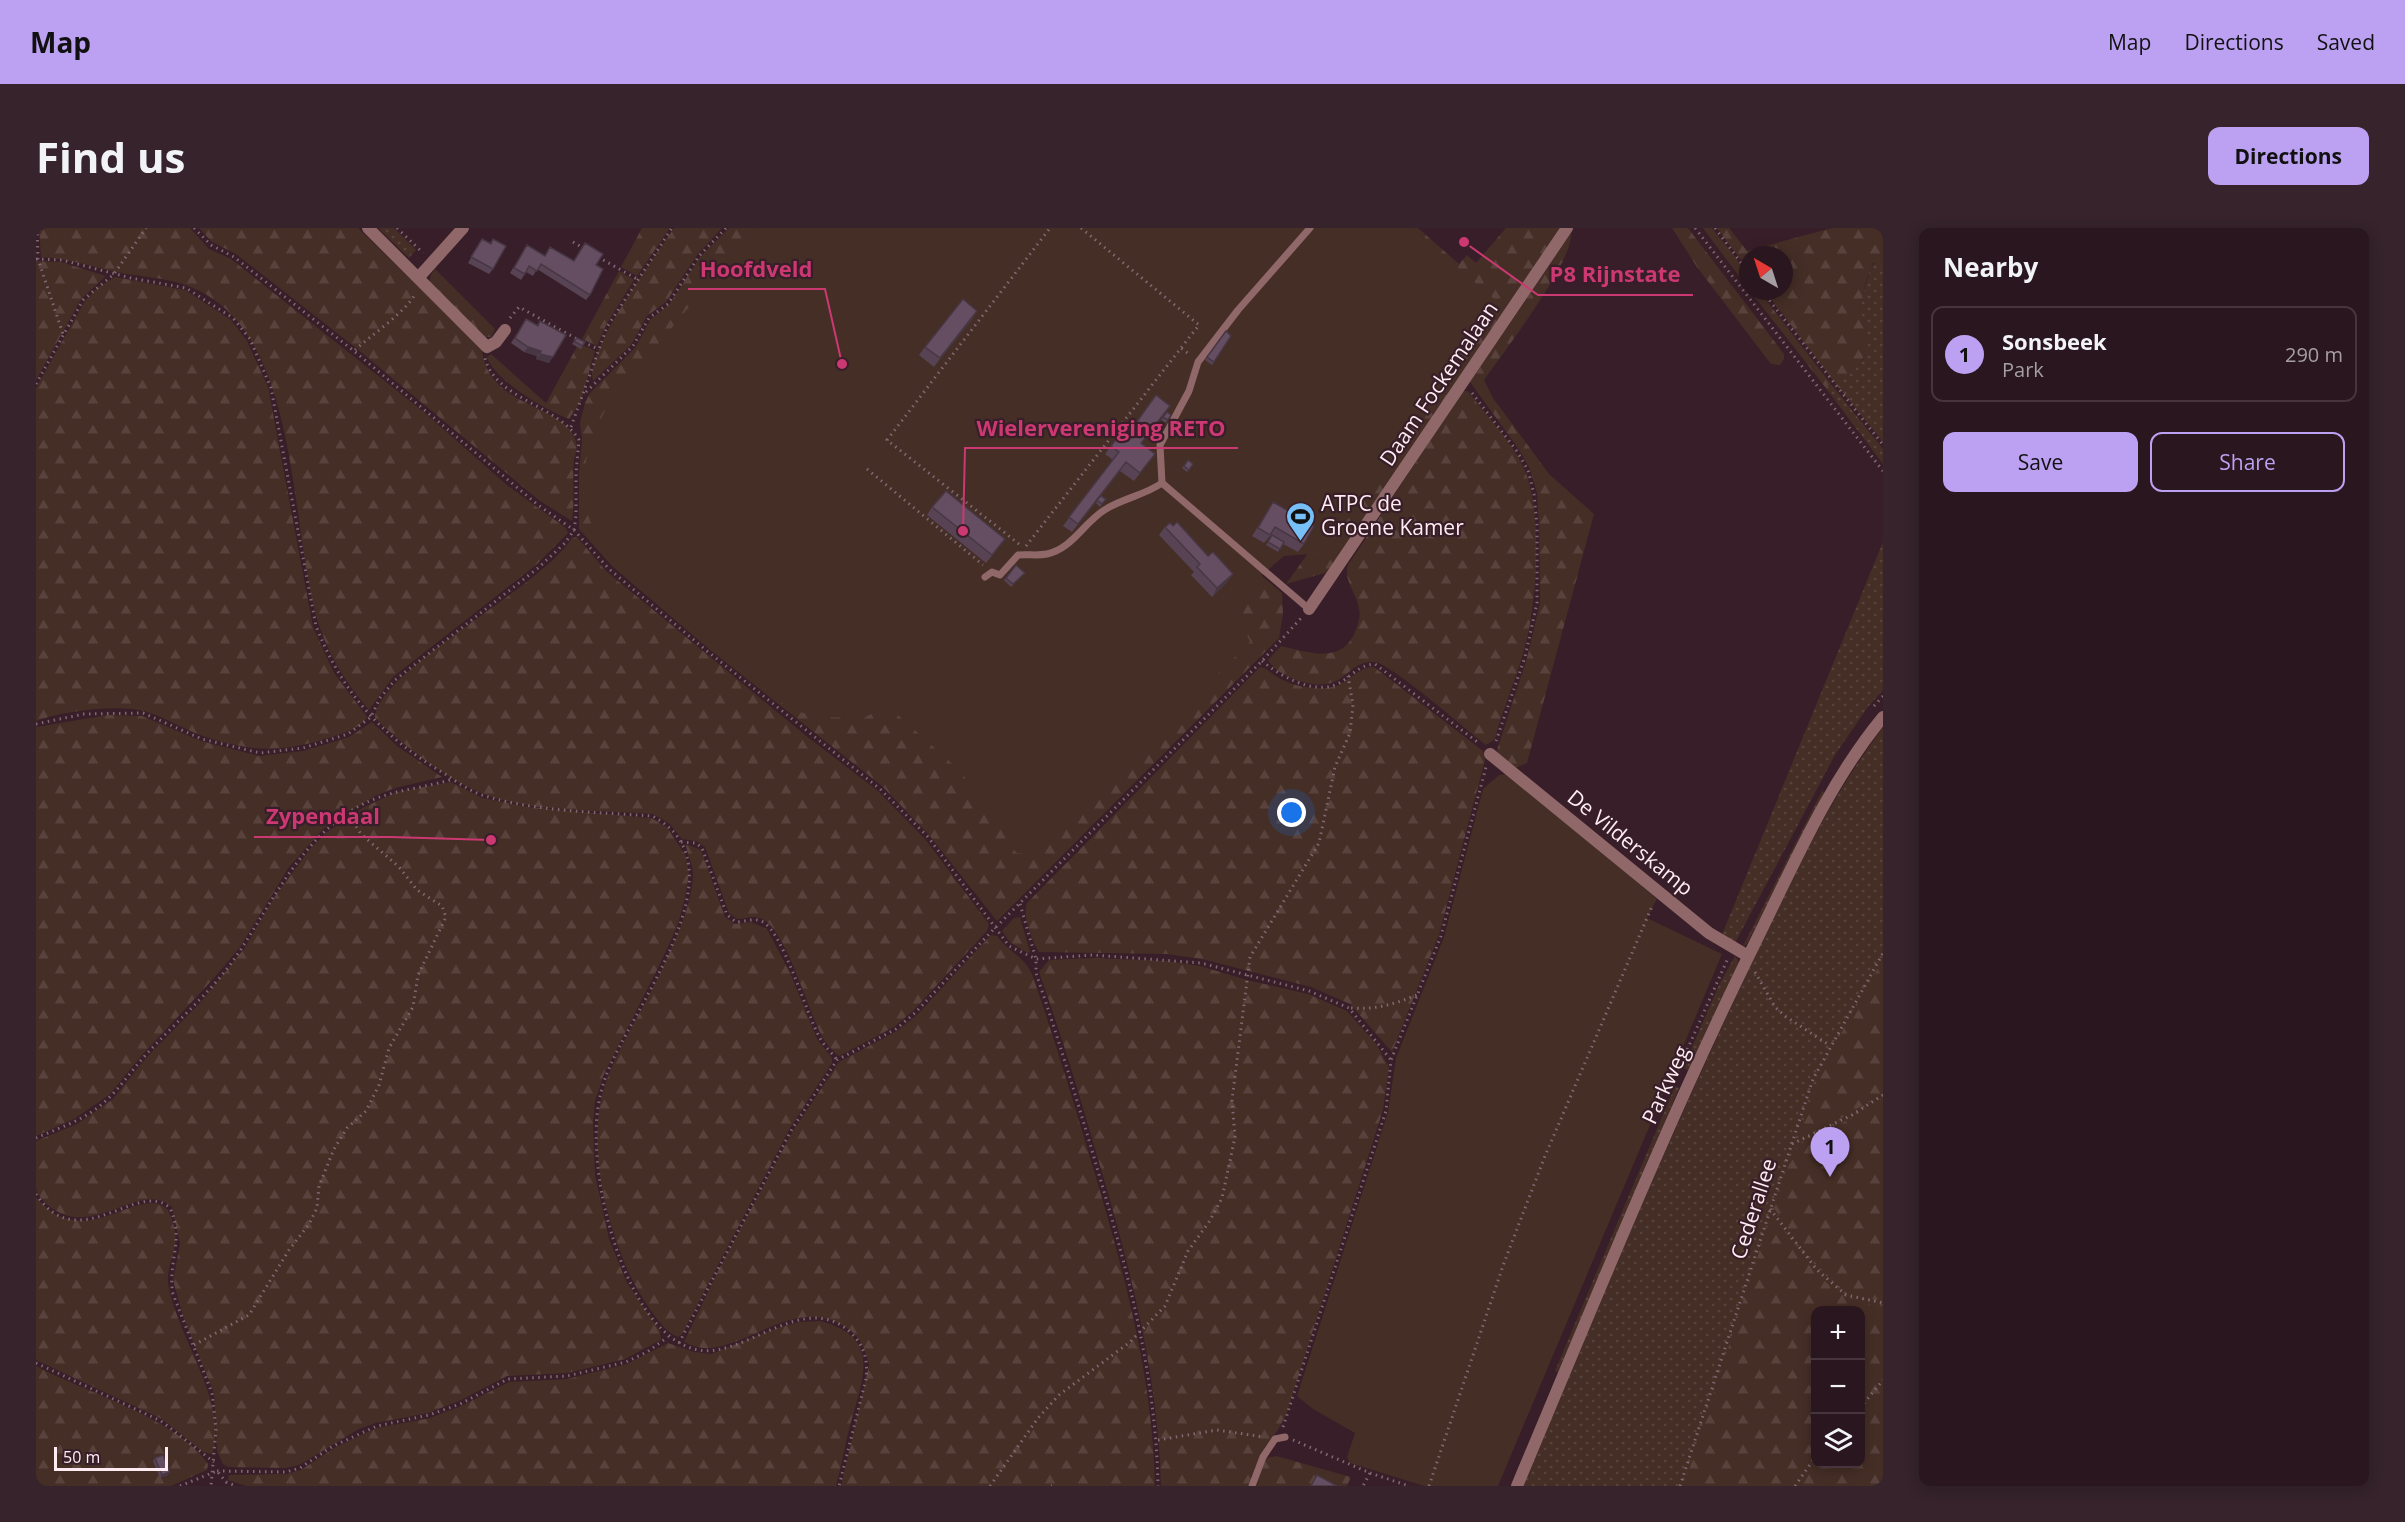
<!DOCTYPE html>
<meta charset="utf-8">
<style>
body{margin:0;font-family:"Open Sans",sans-serif;background:#36232b;color:#f1f3f6}
.controls{position:absolute;right:18px;bottom:18px;display:grid;overflow:hidden;border-radius:12px;box-shadow:0 3px 15px #0003}
.controls button{width:54px;height:54px;display:grid;place-items:center;padding:0;border:0;border-bottom:2px solid #46353c;background:#2a161e;color:#f1f3f6;font:30px sans-serif}
.compass{position:absolute;left:1703px;top:18px;width:54px;height:54px;border-radius:50%;background:#2a161e;box-shadow:0 3px 15px #0003;rotate:321deg}
.scale{position:absolute;left:18px;bottom:15px;width:114px;box-sizing:border-box;padding-left:6px;border:3px solid #ffecf2;border-top:0;font-size:16px;line-height:21px;white-space:nowrap;color:#ffecf2;-webkit-text-stroke:4px #381e28;paint-order:stroke}
.you{position:absolute;left:1256px;top:585px;width:21px;height:21px;margin:-15px;border:4px solid #fff;border-radius:50%;background:#1a73e8;box-shadow:0 0 0 9px #1a73e833}
.badge{display:grid;place-items:center;width:39px;height:39px;border-radius:50%;background:#bca0f2;color:#111;font-size:20px;font-weight:700}
.pin{position:absolute;translate:-50% -50px;filter:drop-shadow(0 2px 3px #0008)}
.pin::after{content:'';position:absolute;top:32px;width:21px;height:18px;background:inherit;clip-path:polygon(0 0,100% 0,50% 100%)}
.list{margin:0;padding:0;list-style:none}
h2{display:flex;justify-content:space-between;align-items:center;height:78px;margin:0;padding:0 24px;font-size:26px}
h2 small{font-size:20px;font-weight:400;color:#a59fa4}
.list li{display:grid;grid-template-columns:39px 1fr auto;gap:18px;align-items:center;box-sizing:border-box;height:96px;margin:0 12px 12px;padding:0 12px;border:2px solid #46353c;border-radius:12px}
.list b{display:block;font-size:22px;white-space:nowrap}
.list p{margin:0;font-size:20px;white-space:nowrap;color:#a59fa4}
.list em{font-size:20px;font-style:normal;color:#a59fa4}
.actions{display:flex;gap:12px;padding:18px 24px}
.actions a{flex:1;padding:14px 0;border:2px solid #bca0f2;border-radius:12px;text-align:center;font-size:21px;color:#bca0f2}
.actions .main{background:#bca0f2;color:#111}
.icon{flex:none;width:33px;height:33px;fill:none;stroke:currentColor;stroke-width:2;stroke-linecap:round;stroke-linejoin:round}
.map{position:relative;flex:none;width:1847px;height:1258px;overflow:hidden;border-radius:12px}
header{display:flex;align-items:center;gap:36px;box-sizing:border-box;height:84px;padding:0 30px;background:#bca0f2;color:#111}
header strong{font-size:28px}
nav{display:flex;gap:33px;margin-inline-start:auto;font-size:21px}
.intro{display:flex;align-items:center;justify-content:space-between;box-sizing:border-box;height:144px;padding:0 36px}
h1{margin:0;font-size:42px}
.button{padding:15px 27px;border-radius:12px;background:#bca0f2;color:#111;font-size:21px;font-weight:700}
main{display:flex;gap:36px;padding:0 36px}
aside{flex:1;background:#2a161e;border-radius:12px;box-shadow:0 3px 15px #0003}
.map>svg:first-child{display:block}
</style>
<header>
<strong>Map</strong>
<nav><a>Map</a><a>Directions</a><a>Saved</a></nav>
</header>
<div class="intro"><h1>Find us</h1><a class="button">Directions</a></div>
<main>
<div class="map">
<svg width="1847" height="1258" viewBox="0 0 1847 1258">
<defs>
<pattern id="grass-dots" width="8" height="8" patternUnits="userSpaceOnUse" patternTransform="scale(1.5)"><rect width="8" height="8" fill="#452e26"/><path d="M2 2h.1M6 6h.1" fill="none" stroke="#58423b" stroke-width="1.8" stroke-linecap="round"/></pattern>
<pattern id="forest-firs" width="22" height="20" patternUnits="userSpaceOnUse" patternTransform="scale(1.5)"><rect width="22" height="20" fill="#452e26"/><path d="M5 1l3.5 6h-7zM16 11l3.5 6h-7z" fill="#58423b"/></pattern>
</defs>
<rect width="100%" height="100%" fill="#381e28"/>
<g fill="url(#grass-dots)" fill-rule="evenodd">
<path d="M 342,0 L 358,0 L 380,22 L 373,30 Z"/>
<path d="M 1841,33 L 1847,36 L 1847,214 L 1799,155 L 1827,132 L 1832,113 L 1825,85 L 1826,69 L 1835,39 Z"/>
<path d="M 1795,156 L 1847,221 L 1847,236 L 1789,159 Z"/>
<path d="M 1847,314 L 1847,462 L 1831,480 L 1799,527 L 1699,715 L 1685,709 Z"/>
<path d="M 1847,500 L 1847,1258 L 1487,1258 C 1557,1090 1627,923 1705,758 C 1745,674 1790,573 1847,500 ZM 1780,1082 L 1824,1082 L 1824,1236 L 1780,1236 Z"/>
<path d="M 1786,563 L 1790,566 L 1711,716 L 1707,718 Z"/>
<path d="M 1699,728 L 1703,734 L 1652,842 L 1647,840 L 1683,757 Z"/>
<path d="M 1639,858 L 1643,860 L 1522,1144 L 1519,1143 Z"/>
</g>
<g fill="url(#forest-firs)" fill-rule="evenodd">
<path d="M 3,0 L 154,0 L 173,21 L 195,31 L 389,185 L 472,258 L 530,300 L 532,305 L 500,337 L 357,449 L 333,482 C 312,457 295,432 284,400 C 251,301 268,101 152,58 C 132,50 107,49 85,45 C 58,39 33,31 5,29 Z"/>
<path d="M 163,0 L 322,0 L 446,121 C 451,181 532,176 540,214 C 542,219 539,227 538,232 C 536,252 539,273 536,293 L 504,273 L 320,120 L 200,26 L 176,14 Z"/>
<path d="M 606,0 L 634,0 L 601,48 L 585,39 Z"/>
<path d="M 638,0 L 686,0 L 661,27 L 630,74 L 611,88 L 595,117 L 557,153 C 548,123 620,28 638,0 Z"/>
<path d="M 693,0 L 737,0 L 1134,270 L 1246,365 L 1247,386 L 1243,410 L 961,693 L 893,607 L 846,558 L 673,421 L 576,338 L 543,301 L 543,245 L 546,212 L 544,195 L 549,175 L 554,165 L 599,120 L 615,91 L 633,77 L 664,29 Z"/>
<path d="M 1363,0 L 1382,0 L 1423,36 L 1431,27 L 1440,35 L 1470,0 L 1525,0 L 1298,336 L 1289,345 L 1250,356 L 1291,299 Z"/>
<path d="M 1636,0 L 1652,0 L 1748,126 L 1748,131 L 1744,137 L 1735,136 L 1661,39 Z"/>
<path d="M 1667,0 L 1676,0 C 1688,17 1712,38 1712,60 Z"/>
<path d="M 1681,0 L 1693,0 L 1711,23 L 1796,0 L 1847,0 L 1847,36 L 1837,35 C 1831,47 1824,71 1826,85 C 1826,94 1832,103 1832,112 C 1833,130 1815,148 1799,155 L 1729,63 L 1748,63 L 1748,27 L 1712,27 L 1712,41 Z"/>
<path d="M 1535,5 C 1538,33 1467,125 1448,152 L 1457,170 L 1513,246 L 1558,286 L 1491,535 L 1477,541 L 1462,529 L 1461,522 L 1491,430 L 1504,375 L 1503,296 L 1501,265 L 1494,241 L 1482,220 L 1434,154 Z"/>
<path d="M 0,33 L 25,34 L 70,48 L 45,71 L 0,152 Z"/>
<path d="M 399,41 L 459,101 L 455,109 L 448,109 L 393,56 L 395,47 Z"/>
<path d="M 583,43 L 598,52 L 570,97 L 561,118 L 546,111 Z"/>
<path d="M 79,49 L 149,62 L 195,92 L 211,113 L 232,159 L 277,399 L 298,445 L 331,489 C 324,501 305,506 292,510 C 245,525 214,524 167,508 C 147,501 129,489 108,483 C 82,476 25,483 0,493 L 0,160 L 49,73 L 61,60 Z"/>
<path d="M 1714,63 L 1723,63 L 1795,156 L 1789,159 Z"/>
<path d="M 543,115 L 559,123 L 545,173 L 533,191 C 511,183 458,152 451,129 L 455,126 L 510,175 Z"/>
<path d="M 1427,163 L 1432,163 C 1451,189 1478,215 1490,245 C 1507,291 1501,383 1486,429 C 1478,457 1466,483 1459,511 L 1450,517 C 1432,503 1355,436 1339,434 C 1322,431 1312,448 1298,454 C 1279,462 1242,449 1232,432 L 1245,418 C 1272,424 1305,437 1319,404 C 1322,397 1325,388 1323,381 C 1321,365 1307,353 1312,337 Z"/>
<path d="M 541,309 L 570,343 L 769,507 L 842,563 L 889,611 L 953,696 L 951,703 L 877,783 L 858,799 L 803,828 L 800,826 C 796,821 789,815 786,808 C 772,783 751,705 728,692 C 718,686 711,691 701,691 L 693,685 L 669,619 L 660,613 L 646,611 L 634,596 L 617,586 C 564,582 498,585 448,566 C 412,553 366,516 339,490 C 342,442 505,360 536,310 Z"/>
<path d="M 1224,439 C 1231,440 1235,445 1241,449 C 1256,458 1274,461 1291,460 C 1310,459 1320,439 1338,439 L 1447,523 L 1449,532 L 1403,707 L 1356,824 L 1314,776 L 1275,759 L 1166,731 L 1131,726 L 1003,724 C 996,713 986,687 991,675 Z"/>
<path d="M 72,487 L 106,488 L 165,513 L 223,528 L 267,523 L 313,509 L 336,494 L 361,518 L 406,549 L 359,560 L 339,568 L 288,600 L 253,639 L 204,719 L 179,749 L 106,827 L 73,867 L 38,891 L 0,908 L 0,499 Z"/>
<path d="M 415,554 L 446,570 L 493,579 L 615,590 L 631,599 L 649,627 L 653,644 L 649,670 L 641,699 L 622,740 L 568,846 L 559,873 L 557,896 L 559,946 L 573,1011 L 591,1055 L 624,1103 L 625,1112 L 589,1131 L 532,1145 L 471,1148 L 423,1173 L 392,1185 L 340,1195 L 323,1201 L 263,1237 L 250,1240 L 192,1239 L 187,1236 L 181,1223 L 178,1165 L 147,1088 L 137,1052 L 144,1016 L 136,979 C 105,951 60,1010 17,981 C 10,976 1,968 0,960 C 0,945 0,928 0,913 L 41,896 L 77,871 L 110,830 L 164,775 L 208,721 L 241,665 L 275,620 L 291,604 L 328,579 L 361,564 Z"/>
<path d="M 650,616 L 665,622 L 689,689 L 699,696 L 715,694 L 731,701 L 755,747 L 781,811 L 796,830 L 796,835 L 754,900 L 646,1106 L 642,1109 C 624,1103 599,1059 591,1041 C 567,983 548,907 573,846 C 588,808 612,774 628,737 C 641,708 656,677 657,646 C 657,636 650,624 650,616 Z"/>
<path d="M 984,689 L 994,724 L 992,725 L 975,715 L 966,703 L 978,690 Z"/>
<path d="M 955,707 L 961,708 C 972,723 988,729 996,746 C 1019,812 1039,879 1059,946 C 1089,1048 1117,1151 1119,1258 L 805,1258 L 833,1137 C 829,1119 823,1106 806,1097 C 760,1071 719,1115 675,1120 C 665,1121 656,1118 648,1114 L 683,1041 L 757,903 L 803,834 L 861,803 L 881,787 Z"/>
<path d="M 1057,730 L 1130,733 L 1164,738 L 1211,752 L 1272,766 L 1311,783 L 1340,816 L 1353,839 L 1347,882 L 1251,1184 L 1242,1202 L 1229,1219 L 1214,1258 L 1125,1258 C 1122,1145 1094,1039 1062,931 C 1044,868 1025,806 1003,744 L 1013,732 Z"/>
<path d="M 1847,731 L 1847,865 L 1802,892 L 1764,909 L 1763,904 L 1788,836 Z"/>
<path d="M 1847,870 L 1847,1072 C 1835,1071 1821,1070 1811,1064 C 1792,1052 1747,999 1738,979 L 1756,925 L 1769,913 L 1818,889 Z"/>
<path d="M 0,969 C 49,1029 103,953 132,982 C 137,992 141,1006 139,1017 C 137,1029 131,1041 132,1054 C 138,1104 194,1175 176,1226 L 167,1224 L 126,1191 L 0,1132 Z"/>
<path d="M 1734,990 L 1738,990 C 1773,1032 1786,1071 1847,1079 L 1847,1258 L 1648,1258 ZM 1824,1082 L 1824,1236 L 1780,1236 L 1780,1082 Z"/>
<path d="M 784,1093 C 845,1109 828,1148 815,1194 C 809,1215 806,1237 800,1258 L 210,1258 L 192,1252 L 193,1247 L 251,1246 L 265,1242 L 298,1220 L 325,1207 L 341,1200 L 394,1190 L 425,1178 L 473,1154 L 531,1151 L 591,1136 L 632,1115 L 658,1124 L 675,1126 L 741,1100 L 763,1094 Z"/>
<path d="M 0,1138 C 48,1164 143,1191 172,1236 L 171,1242 L 135,1258 L 0,1258 Z"/>
<path d="M 1240,1228 L 1315,1249 L 1311,1258 L 1220,1258 L 1230,1230 Z"/>
</g>
<g fill="#452e26">
<path d="M 718,0 L 1376,0 L 1459,72 L 1289,325 L 1248,328 L 1211,360 L 1204,392 L 1214,414 L 1000,625 L 981,625 L 973,617 L 973,602 L 920,539 L 851,477 L 828,490 L 786,489 L 755,482 L 574,330 C 536,273 542,240 570,180 Z"/>
<path d="M 1473,546 L 1621,671 L 1611,690 L 1686,726 L 1462,1258 L 1388,1258 L 1314,1235 L 1311,1229 L 1319,1205 L 1277,1181 L 1261,1168 L 1352,884 L 1360,830 L 1408,709 L 1447,561 L 1463,547 Z"/>
</g>
<g fill="none" stroke-linecap="round" stroke-linejoin="round">
<g stroke="#806972" stroke-width="3" stroke-dasharray="1.5 4.5" stroke-linecap="butt">
<path d="M 1,0 L 2,31 L 27,106"/>
<path d="M 158,0 L 175,17 L 198,29 L 318,123 L 502,277 L 538,302 L 573,341 L 671,423 L 844,561 L 892,609 L 973,718 L 1000,731 L 1057,727 L 1165,735 L 1273,763 L 1313,780 L 1355,832"/>
<path d="M 361,0 L 387,25"/>
<path d="M 1045,0 L 1163,97 L 1145,120"/>
<path d="M 1659,0 L 1847,243"/>
<path d="M 1679,0 L 1712,44"/>
<path d="M 537,14 L 549,21"/>
<path d="M 562,29 L 601,51"/>
<path d="M 0,31 L 26,32 L 95,50 L 150,60 L 197,90 L 214,111 L 235,160 L 280,398 C 307,467 347,509 409,546 C 421,554 435,564 449,568 C 503,584 561,584 616,588 C 713,637 593,784 570,848 C 560,875 559,900 561,928 C 564,984 596,1104 658,1121 C 707,1135 768,1058 816,1106 C 829,1119 832,1133 830,1151 L 803,1258"/>
<path d="M 1726,63 L 1847,217"/>
<path d="M 474,90 L 483,79 L 541,111"/>
<path d="M 547,114 L 562,121"/>
<path d="M 319,122 C 334,108 371,83 379,66"/>
<path d="M 0,156 L 47,72 L 78,46 L 110,0"/>
<path d="M 550,164 L 597,118 L 613,90 L 632,76 L 663,28 L 690,0"/>
<path d="M 1436,165 L 1480,222 L 1492,242 L 1498,266 L 1501,297 L 1501,375 L 1489,429 L 1459,516"/>
<path d="M 535,199 L 571,99 L 636,0"/>
<path d="M 831,241 L 947,337"/>
<path d="M 983,316 L 851,212 L 1014,0"/>
<path d="M 990,318 L 1145,120 L 1154,127"/>
<path d="M 1226,433 C 1243,447 1275,466 1299,457 C 1314,451 1321,437 1339,436 L 1444,516"/>
<path d="M 1838,478 L 1847,468"/>
<path d="M 0,496 L 48,486 L 107,485 L 166,511 L 224,525 L 267,520 L 312,506 L 335,489 L 344,470 L 359,452 L 502,340 L 529,315 L 538,302 L 540,288 L 540,245 L 543,212 C 521,176 460,172 449,130"/>
<path d="M 645,614 L 660,615 L 666,620 L 691,687 L 700,694 C 709,694 718,689 727,694 C 748,706 770,786 784,810 C 788,818 796,825 801,832"/>
<path d="M 984,676 L 1000,731 L 1000,745 C 1023,813 1044,881 1064,950 C 1094,1051 1120,1152 1122,1258"/>
<path d="M 1719,744 L 1739,779 L 1749,788 L 1793,817"/>
<path d="M 1315,780 C 1339,782 1359,776 1381,767"/>
<path d="M 1639,849 L 1692,730"/>
<path d="M 0,910 C 20,901 43,894 61,880 C 79,867 92,847 107,830 C 140,793 181,760 207,718 C 238,670 262,620 310,586 C 347,561 378,563 417,551"/>
<path d="M 1756,916 L 1816,887 L 1847,867"/>
<path d="M 0,966 C 42,1031 102,950 134,980 C 149,1012 131,1035 137,1066 L 176,1165 L 180,1201 L 175,1258"/>
<path d="M 1734,981 L 1781,1042 L 1810,1067 L 1847,1075"/>
<path d="M 643,1115 L 756,901 L 801,832 L 860,801 L 879,785 L 953,706 L 1226,433 L 1266,389"/>
<path d="M 158,1117 L 213,1087 L 253,1022 L 273,996 L 281,980 L 283,958 L 298,921 L 311,900 L 330,883 L 343,857 L 353,820 L 377,779 L 382,747 L 410,689 L 406,678 L 381,662 L 363,639 L 325,606 L 312,585"/>
<path d="M 0,1135 L 125,1193 L 178,1234"/>
<path d="M 1824,1180 L 1847,1152"/>
<path d="M 1247,1199 L 1350,883 L 1355,832 L 1405,708 L 1450,539"/>
<path d="M 1122,1212 L 1181,1202 L 1228,1209"/>
<path d="M 1257,1212 L 1334,1245 L 1327,1258"/>
<path d="M 181,1243 L 250,1244 L 264,1240 L 297,1218 L 341,1198 L 393,1187 L 424,1176 L 472,1151 L 531,1148 L 590,1134 L 611,1124 L 632,1109"/>
<path d="M 1334,1245 L 1373,1258"/>
<path d="M 144,1258 L 181,1243 L 190,1254 L 200,1258"/>
<path d="M 954,1258 L 1002,1190 L 1023,1167 L 1094,1114 L 1129,1078 L 1152,1023 L 1173,994 L 1186,970 L 1199,909 L 1196,872 L 1214,729 L 1283,615 L 1299,539 L 1314,505 L 1317,477 L 1312,448"/>
<path d="M 1015,1258 L 1016,1258"/>
<path d="M 1393,1258 L 1468,1035 L 1509,928 L 1617,676"/>
<path d="M 1644,1258 L 1777,851 L 1847,725"/>
<path d="M 1759,1258 L 1780,1228"/>
</g>
<g stroke="#906869" stroke-width="7">
<path d="M 1126,255 L 1124,217 L 1153,163 L 1162,134 L 1202,82 L 1274,0"/>
<path d="M 1126,255 L 1273,381"/>
<path d="M 949,349 L 956,344 L 964,347 L 982,327 C 992,326 1001,328 1011,326 C 1036,321 1049,293 1070,281 C 1088,270 1109,267 1126,255"/>
<path d="M 1216,1258 L 1227,1229 L 1239,1211 L 1249,1209"/>
</g>
<g stroke="#906869" stroke-width="12">
<path d="M 332,0 L 451,119 L 460,114 L 469,102"/>
<path d="M 383,49 L 427,0"/>
<path d="M 1273,381 L 1531,0"/>
<path d="M 1454,526 L 1673,705 L 1712,728"/>
<path d="M 1481,1258 C 1558,1075 1632,891 1720,713 C 1757,638 1793,554 1847,489"/>
</g>
</g>
<g fill="#574353">
<path d="M 446,11 L 454,15 L 457,11 L 457,41 L 453,46 L 432,35 Z"/>
<path d="M 491,17 L 509,28 L 560,37 L 554,67 L 550,72 L 501,41 L 497,48 L 490,44 L 485,52 L 474,45 Z"/>
<path d="M 941,83 L 898,139 L 883,127 L 889,119 Z"/>
<path d="M 490,91 L 501,97 L 504,93 L 513,135 L 500,131 L 501,128 L 488,124 L 475,115 Z"/>
<path d="M 1190,103 L 1195,108 L 1176,137 L 1169,132 Z"/>
<path d="M 541,110 L 549,114 L 545,121 L 536,116 Z"/>
<path d="M 1131,184 L 1135,187 L 1130,195 L 1125,192 Z"/>
<path d="M 1128,186 L 1105,215 L 1119,226 L 1098,253 L 1084,243 L 1036,304 L 1027,298 L 1077,232 L 1069,226 L 1075,218 Z"/>
<path d="M 1152,232 L 1157,236 L 1151,244 L 1146,240 Z"/>
<path d="M 1065,268 L 1070,271 L 1064,279 L 1060,275 Z"/>
<path d="M 1237,274 L 1268,316 L 1262,324 L 1247,316 L 1242,324 L 1230,317 L 1235,308 L 1234,308 L 1228,315 L 1216,308 Z"/>
<path d="M 896,279 L 963,319 L 950,335 L 891,287 Z"/>
<path d="M 1129,299 L 1197,346 L 1191,354 L 1176,369 L 1155,347 L 1158,344 L 1123,307 Z"/>
<path d="M 980,337 L 987,347 L 975,359 L 968,352 Z"/>
<path d="M 119,1230 L 132,1247 L 124,1250 L 117,1233 Z"/>
</g>
<g fill="#473744">
<path d="M 941,83 L 936,92 L 898,139 L 904,130 Z"/>
<path d="M 492,119 L 505,123 L 501,128 L 488,124 Z"/>
<path d="M 504,126 L 517,129 L 513,135 L 500,131 Z"/>
<path d="M 1197,346 L 1191,354 L 1176,369 L 1181,360 Z"/>
<path d="M 134,1244 L 132,1247 L 124,1250 L 126,1247 Z"/>
</g>
<g fill="#654e61" stroke="#473744" stroke-width="1.5">
<path d="M 446,11 L 455,16 L 457,11 L 470,18 L 457,41 L 435,29 Z"/>
<path d="M 549,15 L 567,26 L 560,37 L 567,41 L 554,67 L 505,36 L 501,43 L 493,38 L 489,46 L 478,40 L 491,17 L 509,28 L 514,19 L 538,33 Z"/>
<path d="M 927,71 L 941,83 L 904,130 L 889,119 Z"/>
<path d="M 490,91 L 502,98 L 504,93 L 530,107 L 517,129 L 504,126 L 505,123 L 492,119 L 479,110 Z"/>
<path d="M 1190,103 L 1195,108 L 1178,134 L 1171,129 Z"/>
<path d="M 541,110 L 549,114 L 546,118 L 538,113 Z"/>
<path d="M 1120,167 L 1134,178 L 1105,215 L 1119,226 L 1104,245 L 1090,234 L 1042,296 L 1033,289 L 1083,224 L 1075,218 L 1085,205 L 1090,209 Z"/>
<path d="M 1131,184 L 1135,187 L 1132,192 L 1127,189 Z"/>
<path d="M 1152,232 L 1157,236 L 1153,242 L 1148,238 Z"/>
<path d="M 910,263 L 969,311 L 956,327 L 896,279 Z"/>
<path d="M 1065,268 L 1070,271 L 1066,276 L 1061,272 Z"/>
<path d="M 1237,274 L 1278,298 L 1268,316 L 1239,299 L 1234,307 L 1222,300 Z"/>
<path d="M 1141,294 L 1172,328 L 1177,324 L 1197,346 L 1181,360 L 1161,339 L 1164,336 L 1129,299 L 1134,295 L 1137,298 Z"/>
<path d="M 1236,307 L 1248,314 L 1244,321 L 1232,314 Z"/>
<path d="M 980,337 L 989,345 L 977,356 L 970,350 Z"/>
<path d="M 127,1227 L 134,1244 L 126,1247 L 119,1230 Z"/>
<path d="M 1281,1247 L 1301,1258 L 1275,1258 Z"/>
</g>
<defs>
<symbol id="stadium-pin" viewBox="-11 -11 22 30"><path d="M0 17L-7.5 6A9.5 9.5 0 1 1 7.5 6Z" fill="#76c0f7" stroke="#381e28"/><path d="M0-5a6.5 5 0 1 0 0 10a6.5 5 0 1 0 0-10ZM-3.5-1.8h7v3.6h-7Z" fill="#111"/></symbol>
</defs>
<g fill-rule="evenodd">
<use href="#stadium-pin" x="1248" y="272" width="33" height="45"/>
</g>
<g text-anchor="middle" stroke-width="4.5" stroke-linejoin="round" paint-order="stroke">
<g font-size="21" fill="#ffecf2" stroke="#381e28">
<text transform="translate(1403 156) rotate(-56)" y="7">Daam Fockemalaan</text>
<text transform="translate(1594 615) rotate(39)" y="7">De Vilderskamp</text>
<text transform="translate(1630 857) rotate(-65)" y="7">Parkweg</text>
<text transform="translate(1718 981) rotate(-72)" y="7">Cederallee</text>
</g>
<g font-size="21" fill="#ffecf2" stroke="#381e28" text-anchor="start">
<text x="1285" y="283">ATPC de<tspan x="1285" dy="24">Groene Kamer</tspan></text>
</g>
</g>
<path fill="none" stroke="#cb3872" stroke-width="2" d="M806 136L789 61H652M1428 14L1502 67H1657M927 303L929 220H1202M455 612L355 609H218"/>
<g fill="#cb3872" stroke="#381e28" stroke-width="2">
<circle cx="806" cy="136" r="6"/>
<circle cx="1428" cy="14" r="6"/>
<circle cx="927" cy="303" r="6"/>
<circle cx="455" cy="612" r="6"/>
</g>
<g font-size="22" text-anchor="middle" font-weight="bold" fill="#cb3872" stroke="#381e28" stroke-width="4.5" stroke-linejoin="round" paint-order="stroke">
<text x="720" y="49">Hoofdveld</text>
<text x="1579" y="54">P8 Rijnstate</text>
<text x="1065" y="208">Wielervereniging RETO</text>
<text x="287" y="596">Zypendaal</text>
</g>
</svg>
<div class="controls">
<button>+</button>
<button>−</button>
<button><svg class="icon" aria-label="layers" viewBox="0 0 24 24"><path d="M12 4l9 5-9 5-9-5zM3 14l9 5 9-5"/></svg></button>
</div>
<svg class="compass" viewBox="-18 -18 36 36"><path d="M0-13l5 13h-10z" fill="#e53935"/><path d="M0 13l5-13h-10z" fill="#a59fa4"/></svg>
<div class="scale">50 m</div>
<div class="you"></div>
<div class="pin badge" style="left:1794px;top:949px">1</div>
</div>
<aside>
<h2>Nearby<small></small></h2>
<ul class="list">
<li><span class="badge">1</span><div><b>Sonsbeek</b><p>Park</p></div><em>290 m</em></li>
</ul>
<div class="actions"><a class="main">Save</a><a>Share</a></div>
</aside>
</main>
